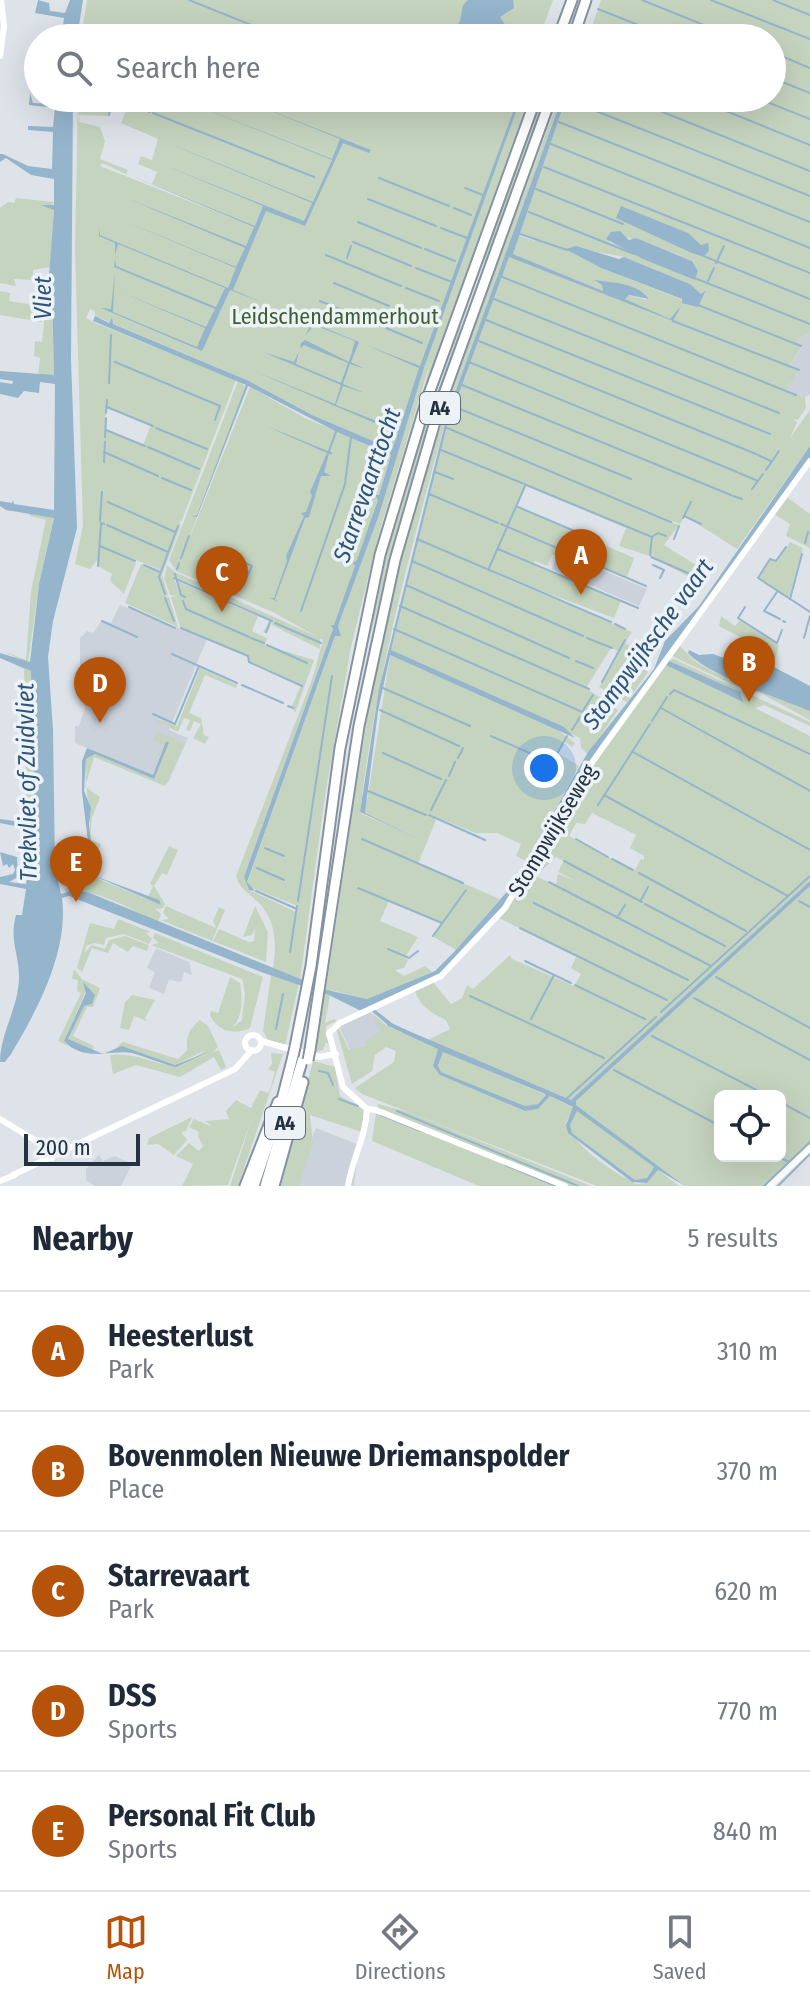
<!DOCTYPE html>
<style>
body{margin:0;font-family:"Fira Sans Condensed",sans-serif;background:#f2f2f3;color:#1f2937}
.controls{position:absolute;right:24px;bottom:24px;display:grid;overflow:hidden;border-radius:12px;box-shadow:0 8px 32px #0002}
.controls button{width:72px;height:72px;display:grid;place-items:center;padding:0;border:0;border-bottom:2px solid #e0e1e3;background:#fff;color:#1f2937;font:40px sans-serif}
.scale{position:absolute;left:24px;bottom:20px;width:116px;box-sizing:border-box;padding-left:8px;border:4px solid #253241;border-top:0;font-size:22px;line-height:28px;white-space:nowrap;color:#253241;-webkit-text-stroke:6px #edf2f6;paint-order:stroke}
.you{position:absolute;left:544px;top:768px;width:28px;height:28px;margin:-20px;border:6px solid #fff;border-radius:50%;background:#1a73e8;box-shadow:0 0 0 12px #1a73e833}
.badge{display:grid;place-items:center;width:52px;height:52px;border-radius:50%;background:#b45309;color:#fff;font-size:26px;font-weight:700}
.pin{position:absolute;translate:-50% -66px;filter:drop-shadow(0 2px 4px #0008)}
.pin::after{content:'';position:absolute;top:42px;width:28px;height:24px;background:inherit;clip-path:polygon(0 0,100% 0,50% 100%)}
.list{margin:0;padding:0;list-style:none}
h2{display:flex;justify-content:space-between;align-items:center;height:104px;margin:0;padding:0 32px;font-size:34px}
h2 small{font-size:26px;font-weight:400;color:#747a83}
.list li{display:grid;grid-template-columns:52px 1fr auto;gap:24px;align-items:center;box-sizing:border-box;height:120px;padding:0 32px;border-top:2px solid #e0e1e3}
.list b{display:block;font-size:30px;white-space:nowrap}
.list p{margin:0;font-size:26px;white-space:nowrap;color:#747a83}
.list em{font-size:26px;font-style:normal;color:#747a83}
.icon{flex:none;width:44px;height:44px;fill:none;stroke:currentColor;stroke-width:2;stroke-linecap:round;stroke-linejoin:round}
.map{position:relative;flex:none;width:810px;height:1186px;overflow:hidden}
.search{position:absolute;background:#fff;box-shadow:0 8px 32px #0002;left:24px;right:24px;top:24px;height:88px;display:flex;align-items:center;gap:20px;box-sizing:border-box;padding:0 28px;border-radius:44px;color:#747a83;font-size:30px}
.sheet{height:704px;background:#fff}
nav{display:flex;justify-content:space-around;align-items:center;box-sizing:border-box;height:112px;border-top:2px solid #e0e1e3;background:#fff;font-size:22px;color:#747a83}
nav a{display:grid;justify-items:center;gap:4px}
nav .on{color:#b45309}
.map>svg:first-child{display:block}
</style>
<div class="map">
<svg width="810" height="1186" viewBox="0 0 810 1186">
<rect width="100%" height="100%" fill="#dee3e9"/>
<g fill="#ccd2db">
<path d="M 810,333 L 810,395 L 805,397 L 785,391 L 798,369 L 790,366 L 802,347 L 796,340 Z"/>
<path d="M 560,552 L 647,589 L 639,606 L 552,569 Z"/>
<path d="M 120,605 L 207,639 L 169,730 L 188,738 L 168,783 L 75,743 L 75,726 L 79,726 L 85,708 L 80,684 L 80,638 L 87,631 L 93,633 L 102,620 L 111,623 Z"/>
<path d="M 156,948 L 189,962 L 192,975 L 184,972 L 181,982 L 169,980 L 164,994 L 149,988 L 155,972 L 147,968 Z"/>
<path d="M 369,1011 L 381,1023 L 386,1038 L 352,1054 L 339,1026 Z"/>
<path d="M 316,1128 L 359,1145 L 354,1186 L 293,1186 Z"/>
<path d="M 99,1155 L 103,1161 L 115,1156 L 132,1164 L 121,1186 L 95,1186 L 86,1180 L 86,1169 Z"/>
</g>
<g fill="#c5d4be" fill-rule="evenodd">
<path d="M 87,0 L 553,0 L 539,38 L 81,38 Z"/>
<path d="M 601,0 L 810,0 L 810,333 L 796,340 L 802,346 L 789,367 L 798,371 L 785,391 L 805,397 L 806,408 L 798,420 L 793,419 L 797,422 L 790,438 L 810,410 L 810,446 L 737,549 L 685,516 L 680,524 L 626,502 L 679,525 L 664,545 L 696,565 L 689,577 L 650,556 L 619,546 L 626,528 L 526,486 L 517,507 L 634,558 L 627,577 L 560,549 L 556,556 L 552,554 L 547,566 L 535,561 L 533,564 L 621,601 L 614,618 L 488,571 L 632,632 L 625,643 L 640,652 L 635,661 L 648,672 L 627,702 L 599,687 L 620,652 L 611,648 L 586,688 L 618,710 L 588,754 L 581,748 L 580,738 L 391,650 L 447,426 L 509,256 L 666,318 L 625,299 L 628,295 L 647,300 L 640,291 L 594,281 L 602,285 L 603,291 L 513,254 L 519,236 L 538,242 L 520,233 L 566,98 L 772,98 L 772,38 L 588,38 ZM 611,232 L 677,254 L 692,261 L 698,271 L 695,277 L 609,242 ZM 571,247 L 624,257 L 690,284 L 701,294 L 706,290 L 698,306 L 601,268 L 567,250 Z"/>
<path d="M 78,98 L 113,98 L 109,116 L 78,115 L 79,122 L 100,127 L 105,141 L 100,159 L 128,170 L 126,174 L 102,163 L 100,166 L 255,227 L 152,184 L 157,172 L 138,164 L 141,156 L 152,160 L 158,139 L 121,123 L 129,103 L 118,98 L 178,98 L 200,107 L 182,98 L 518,98 L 392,449 L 312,415 L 249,381 L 95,316 L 95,311 L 90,309 L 86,318 L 93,322 L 236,380 L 182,520 L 179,522 L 181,525 L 162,575 L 168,595 L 165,596 L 169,597 L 178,627 L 125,603 L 141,564 L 159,572 L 159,580 L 161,570 L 111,550 L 136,563 L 124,594 L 110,581 L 112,574 L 98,566 L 99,558 L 90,569 L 75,564 L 83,525 L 75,250 ZM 106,408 L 151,425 L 143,445 L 105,430 Z"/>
<path d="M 521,98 L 529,98 L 425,386 L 430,363 L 379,533 L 351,647 L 325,796 L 300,980 L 273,968 C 277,945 276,918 257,901 C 248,893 239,888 236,876 L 313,677 L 323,640 L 273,612 L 176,571 L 169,560 L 238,381 L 246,387 L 197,515 L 193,514 L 197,517 L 181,559 L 250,387 L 307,419 L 350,437 L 349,456 L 351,438 L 391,455 L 379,495 L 375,496 L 379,500 L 375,514 L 334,626 L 331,625 L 333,629 L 244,877 L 249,890 L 296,912 L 290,953 L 298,906 L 252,888 L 247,883 L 335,636 L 341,636 L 338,626 L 379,515 L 424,368 Z"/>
<path d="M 541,98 L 546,98 L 484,265 L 486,248 Z"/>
<path d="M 559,98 L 562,98 L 448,412 C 412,543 376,676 360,812 L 364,815 L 421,839 L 365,814 L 390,655 L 558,730 L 575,743 L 572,747 L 564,741 L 558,753 L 579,766 L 526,861 L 516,856 L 521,844 L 497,833 L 475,833 L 427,813 L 436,820 L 418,864 L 500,899 L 456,950 L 432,936 L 441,923 L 389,901 L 380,921 L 418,937 L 406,956 L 390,950 L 408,960 L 404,968 L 395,970 L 404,976 L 425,966 L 432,972 L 367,999 L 331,990 L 325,1023 L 335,1019 L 336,1021 L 326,1026 L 325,1041 L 327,1031 L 329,1045 L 326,1042 L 323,1050 L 315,1052 C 344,894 358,735 396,580 C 437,416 501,257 559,98 Z"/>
<path d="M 16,198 L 54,202 L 52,206 L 42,204 L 54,208 L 50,267 L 33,270 L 33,280 L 14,279 L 16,286 L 0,283 L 0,208 L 8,202 L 14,203 Z"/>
<path d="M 0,291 L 10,293 L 9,301 L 28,304 L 36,292 L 44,293 L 40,302 L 42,322 L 0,315 Z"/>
<path d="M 47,292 L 52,293 L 54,376 L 38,376 L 40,358 L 34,356 L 35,341 L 42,342 Z"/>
<path d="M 461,323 L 458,343 L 416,466 L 370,636 L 378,587 L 405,487 Z"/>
<path d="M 788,498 L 810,514 L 810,548 L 786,536 L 790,524 L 774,514 Z"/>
<path d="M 29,512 L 54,517 L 39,584 L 28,663 L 0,650 L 26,660 L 31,591 L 46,520 L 30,516 Z"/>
<path d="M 790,542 L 803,548 L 789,598 L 759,578 L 770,560 L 777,562 Z"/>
<path d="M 167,565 L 175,572 L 320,638 L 320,649 L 272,625 L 273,619 L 267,634 L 263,632 L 271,620 L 173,576 L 181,596 L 177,581 L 258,616 L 252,631 L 267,638 L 265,645 L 314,660 L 295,713 L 292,706 L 301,685 L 249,661 L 249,656 L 180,627 L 171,597 L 178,596 L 170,595 L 164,578 Z"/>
<path d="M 721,616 L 735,626 L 740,620 L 779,645 L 773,667 L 751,667 L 762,649 L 719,626 Z"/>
<path d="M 679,645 L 696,662 L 714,672 L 810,711 L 810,720 L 760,693 L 742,689 L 674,657 L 672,655 Z"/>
<path d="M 0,658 L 31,671 L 34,794 L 28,823 L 20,823 L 26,793 L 26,751 L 31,751 L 30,739 L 26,738 L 24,669 Z"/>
<path d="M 674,659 L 810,722 L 810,726 L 764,705 L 755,708 L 810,736 L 810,881 L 571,1100 L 428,1040 L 450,1029 L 446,1020 C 433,1014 419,1006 415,991 L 433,982 L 451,1004 L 462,998 L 467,985 L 473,989 L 510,955 L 512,959 L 574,986 L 581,974 L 571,968 L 576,957 L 609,972 L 499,918 L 530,873 L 570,893 L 556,884 L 558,874 L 576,881 L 558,872 L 563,862 L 582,870 L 556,857 L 541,871 L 534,867 L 590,770 L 668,660 ZM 592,813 L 636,835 L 630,848 L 644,856 L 644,860 L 641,859 L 634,871 L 569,836 L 576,823 L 585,824 Z"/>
<path d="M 200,668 L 237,685 L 236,688 L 205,675 L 189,713 L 201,718 L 204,735 L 209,737 L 205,744 L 193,738 L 201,724 L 194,721 L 190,731 L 186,730 L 190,720 L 184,718 L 178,732 L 149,717 L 177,726 Z"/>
<path d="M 157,732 L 185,743 L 165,786 L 94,757 L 85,787 L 100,797 L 92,818 L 90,838 C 91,810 84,787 86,759 L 95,754 L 154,779 L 166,742 L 150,775 L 163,745 L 153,740 Z"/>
<path d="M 81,840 L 88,840 L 95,877 L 91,840 L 101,844 L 95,858 L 103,861 L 96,878 L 161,905 L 148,897 L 153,886 L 150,884 L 169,846 L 178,850 L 167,875 L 162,873 L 154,886 L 165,904 L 163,908 L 155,909 L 161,914 L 158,922 C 133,911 93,885 66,893 L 65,889 L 79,888 L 85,844 Z"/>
<path d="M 810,886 L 810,1146 L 786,1169 L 782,1168 L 783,1171 L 768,1186 L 685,1186 L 576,1105 L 576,1101 ZM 720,1096 L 780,1096 L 780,1156 L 720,1156 Z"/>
<path d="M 166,906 L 216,928 L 213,921 L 219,907 L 225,910 L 212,941 L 161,920 L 169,919 L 163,913 Z"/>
<path d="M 255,906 L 268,932 L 266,962 L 213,941 L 219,929 L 249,942 L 254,941 L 255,928 L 252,935 L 243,937 Z"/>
<path d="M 118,919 L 151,932 L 146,933 L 152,939 L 149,944 L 124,934 L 106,938 L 104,945 L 94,943 L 86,946 L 85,952 L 92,945 L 105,949 L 109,940 L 125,936 L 149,945 L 147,951 L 133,946 L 128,952 L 113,943 L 108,953 L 92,948 L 82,972 L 77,968 L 90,923 L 114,929 Z"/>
<path d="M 155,933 L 263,977 L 250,1028 C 234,1036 217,1031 210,1015 L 211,1011 L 218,1013 L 230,977 L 240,983 C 242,1000 244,1015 232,1028 L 242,1020 L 245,993 L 242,979 L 151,945 L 159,943 L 153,938 Z"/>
<path d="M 74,969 L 82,979 L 100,988 L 93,1007 L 87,1007 L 73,1036 L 94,1046 L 92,1051 L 68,1039 L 84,1005 L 91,1004 L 86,991 L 64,1041 L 68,1046 L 58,1041 L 81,993 L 77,991 L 78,980 L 72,979 Z"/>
<path d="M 271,975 L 299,983 L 285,1045 L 268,1040 L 263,1031 Z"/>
<path d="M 132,995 L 155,1000 L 145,1018 L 147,1021 L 134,1016 L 129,1030 L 120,1028 L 125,1002 Z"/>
<path d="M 373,1014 L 386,1025 L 439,1049 L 434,1062 L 440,1075 L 525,1111 L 538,1109 L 550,1096 L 574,1108 L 566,1122 C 576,1149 611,1170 636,1184 L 647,1183 L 658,1170 L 679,1186 L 597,1186 L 362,1094 L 355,1088 L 394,1062 L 396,1051 L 386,1047 L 375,1055 L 372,1071 L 352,1084 L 336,1028 L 338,1027 L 349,1050 L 366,1046 L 365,1041 L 382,1030 L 377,1027 Z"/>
<path d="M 200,1020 L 208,1026 L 218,1047 L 213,1052 L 219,1050 L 226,1067 L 221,1070 L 214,1057 L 180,1077 L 136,1065 L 113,1074 L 110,1055 C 156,1051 162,1082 206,1050 L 175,1065 L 122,1046 L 110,1053 L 123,1042 L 178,1059 L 187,1050 C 186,1036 189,1029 200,1020 Z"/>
<path d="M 443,1051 L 546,1095 L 538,1104 L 525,1106 L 441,1072 L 438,1063 Z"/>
<path d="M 271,1053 L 283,1054 L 238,1186 L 230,1186 L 252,1118 L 228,1185 L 182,1186 L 193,1164 L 176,1156 L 189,1143 L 199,1151 L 203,1146 L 198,1136 L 199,1132 L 189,1127 L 194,1119 L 213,1127 L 205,1121 L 229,1119 L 226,1111 L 236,1100 L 251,1108 L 260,1090 L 269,1093 L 275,1072 L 268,1069 L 272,1064 Z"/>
<path d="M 313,1061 L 335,1067 L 340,1096 L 364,1110 L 362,1132 L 310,1115 L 313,1143 L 299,1186 L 281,1186 Z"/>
<path d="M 378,1104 L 408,1112 L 591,1186 L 569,1186 L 378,1109 Z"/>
<path d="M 577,1110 L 654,1167 L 647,1178 L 635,1180 L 572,1133 L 570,1125 Z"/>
<path d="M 376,1113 L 560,1186 L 479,1186 L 372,1141 Z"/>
<path d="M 192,1117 L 186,1131 L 181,1132 L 187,1140 L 174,1155 L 158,1144 L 147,1145 L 149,1138 Z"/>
</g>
<g fill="#95b5cd" fill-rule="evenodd">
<path d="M 38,0 L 49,3 L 50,11 L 65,13 L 70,0 L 83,0 L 77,38 L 40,38 L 44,38 L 44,32 L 62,32 L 64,18 L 35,13 Z"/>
<path d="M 468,0 L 513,0 L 514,8 L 500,17 L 506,26 L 498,38 L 460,38 L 453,33 L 460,21 L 463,5 Z"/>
<path d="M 30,93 L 33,103 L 56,104 L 57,98 L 73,98 L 71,359 L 77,528 L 53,621 L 48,657 L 53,730 L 55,867 L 61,894 L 75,890 L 90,893 L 327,990 L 367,999 L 435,971 L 454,952 L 511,887 L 588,752 L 654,669 L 665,641 L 699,606 L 810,446 L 810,458 L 600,746 L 505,904 L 438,976 L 374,1009 L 392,1023 L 390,1027 L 368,1008 L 361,1011 L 329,995 L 261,972 L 69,896 L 62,898 C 69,951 37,1011 11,1054 L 5,1062 L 0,1062 C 0,1033 19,1007 19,977 C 19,954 9,940 16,915 L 22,915 L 26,889 L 0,884 L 0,877 L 13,874 L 15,870 L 13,864 L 9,868 L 7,864 L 3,866 L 0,852 L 17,857 L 18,877 L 9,882 L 26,884 L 30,860 L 36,860 L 35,830 L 0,823 L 0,819 L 28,823 L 34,794 L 31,671 L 0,658 L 0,653 L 30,662 L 39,584 L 54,518 L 6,510 L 0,506 L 0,501 L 12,503 L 13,500 L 14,504 L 54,510 L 55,384 L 40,382 L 39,393 L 24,391 L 18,398 L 0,394 L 0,382 L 12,384 L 13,381 L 0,379 L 0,371 L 54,375 L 52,292 L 48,289 L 54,210 L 41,205 L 54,205 L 54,179 L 31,175 L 6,158 L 0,162 L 0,154 L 3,154 L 28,166 L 52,169 L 53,132 L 28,130 L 28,126 L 53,127 L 55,108 L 29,105 Z"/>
<path d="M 178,98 L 332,159 L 340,139 L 239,98 L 371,150 L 369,153 L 343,143 L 305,226 L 266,211 L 233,290 L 264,303 L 230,290 L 202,351 L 101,308 L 111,309 L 115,272 L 113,312 L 197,347 L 205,328 L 118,291 L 206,327 L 215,309 L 114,267 L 115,259 L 116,266 L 216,307 L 225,288 L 118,244 L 115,255 L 115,243 L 99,236 L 99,228 L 100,235 L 114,241 L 228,288 L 236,268 L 117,218 L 236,267 L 245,248 L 124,197 L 246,246 L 254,227 L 129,175 L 255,226 L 263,206 L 159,163 L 304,221 L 312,203 L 161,140 L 313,202 L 332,160 Z"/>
<path d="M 518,98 L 521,98 L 424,368 L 379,515 L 338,626 L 341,636 L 335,636 L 247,882 L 255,891 L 249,890 L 244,877 L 333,629 L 331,625 L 334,625 L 355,566 L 353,563 L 357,560 L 378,500 L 375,495 L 379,495 L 391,455 L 337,432 L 330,451 L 333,454 L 329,454 L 324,472 L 331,476 L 321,476 L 309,517 L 305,518 L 275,599 L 278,602 L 270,598 L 274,598 L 287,561 L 286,556 L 304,516 L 301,513 L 306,512 L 312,496 L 310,492 L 327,453 L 266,426 L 328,451 L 335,431 L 248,386 L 197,517 L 192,516 L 197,515 L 246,385 L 93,321 L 95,316 L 109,323 L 112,318 L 113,324 L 249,381 L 312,415 L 392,449 L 398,433 L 254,371 L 335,404 L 341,385 L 263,352 L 294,362 L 299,351 L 296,364 L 341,383 L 348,363 L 304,345 L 301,348 L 300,344 L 305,340 L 349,362 L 355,341 L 314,325 L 305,336 L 311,324 L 278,309 L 359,342 L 351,362 L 365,369 L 350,364 L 343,384 L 365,393 L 343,386 L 336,405 L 399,430 L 419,368 L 366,345 L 420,366 Z"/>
<path d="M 562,98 L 566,98 L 513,254 L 603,291 L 602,285 L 594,280 C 615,283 637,283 649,299 L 629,295 L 625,299 L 670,319 L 681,306 L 673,321 L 509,257 L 447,426 L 391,650 L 564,727 L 575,738 L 390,655 L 378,711 L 365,813 L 421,840 L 360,812 L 379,689 L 448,412 Z"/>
<path d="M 621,206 L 688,233 L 701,245 L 708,243 L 709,251 L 704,256 L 694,254 L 616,218 Z"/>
<path d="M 620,231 L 629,240 L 636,238 L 692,261 L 698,271 L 695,280 L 643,259 L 606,239 L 611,232 Z"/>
<path d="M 576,246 L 619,259 L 624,257 L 690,284 L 701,294 L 706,290 L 698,307 L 682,303 L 682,299 L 601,268 L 565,249 Z"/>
<path d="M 689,650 L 699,655 L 713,654 L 745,666 L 770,665 L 810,686 L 810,711 C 779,698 707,675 688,653 Z"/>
<path d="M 669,661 L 740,692 L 743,702 L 666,665 Z"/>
<path d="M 166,742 L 169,742 L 154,779 L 95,754 L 86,759 L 84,791 L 91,808 L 89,824 L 95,876 L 159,900 L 161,905 L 92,875 L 82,792 L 82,761 L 87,748 L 153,775 Z"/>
<path d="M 810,881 L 810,886 L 576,1101 L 576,1105 L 685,1186 L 658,1170 L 647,1183 L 632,1182 L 568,1133 L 566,1125 L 573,1107 L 550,1096 L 538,1109 L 525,1111 L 440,1075 L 433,1066 L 438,1049 L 403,1033 L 404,1029 L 571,1100 ZM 443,1052 L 543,1093 L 546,1095 L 538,1104 L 525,1106 L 441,1072 L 438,1065 ZM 577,1111 L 654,1167 L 647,1178 L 635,1180 L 572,1133 L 570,1125 Z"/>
<path d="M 83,982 L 95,995 L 92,1004 L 84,1006 L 68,1039 L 103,1054 L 122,1046 L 175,1065 L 208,1052 L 176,1067 C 161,1064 147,1057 132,1053 C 113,1049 84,1063 64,1041 L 86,993 Z"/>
</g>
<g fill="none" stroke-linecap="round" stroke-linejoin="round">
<g stroke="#95b5cd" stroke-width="2">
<path d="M 189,0 L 284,38"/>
<path d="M 642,0 L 736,38"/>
<path d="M 711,0 L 810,39"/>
<path d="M 773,0 L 810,15"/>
<path d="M 598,9 L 671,38"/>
<path d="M 515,27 L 535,35"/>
<path d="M 589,31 L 607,38"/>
<path d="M 772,52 L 810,68"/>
<path d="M 772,78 L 810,93"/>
<path d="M 116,98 L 150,112"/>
<path d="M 628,98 L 810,171"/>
<path d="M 694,98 L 810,145"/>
<path d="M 757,98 L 810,119"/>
<path d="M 566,99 L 810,196"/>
<path d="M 153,113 L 314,177"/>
<path d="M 109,115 L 112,101"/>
<path d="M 559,122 L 810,222"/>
<path d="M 551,144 L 810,248"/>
<path d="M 544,167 L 810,273"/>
<path d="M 379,178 L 449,206"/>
<path d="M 465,188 L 483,195"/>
<path d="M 536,189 L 623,224"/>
<path d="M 368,199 L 436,226"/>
<path d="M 454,208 L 471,215"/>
<path d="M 529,212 L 634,254"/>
<path d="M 358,222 L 421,248"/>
<path d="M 441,228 L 467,238"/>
<path d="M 520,234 L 567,250"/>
<path d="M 353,242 L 411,266"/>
<path d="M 425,249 L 455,261"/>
<path d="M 696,253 L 810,299"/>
<path d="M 326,255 L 401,286"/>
<path d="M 347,258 L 351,246"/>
<path d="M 716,263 L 724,246"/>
<path d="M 416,268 L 452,282"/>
<path d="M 500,276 L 796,395"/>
<path d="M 692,277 L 810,324"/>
<path d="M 708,281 L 714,268"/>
<path d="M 334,283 L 389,306"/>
<path d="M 406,288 L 439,301"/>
<path d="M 494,299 L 779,413"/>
<path d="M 320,301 L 381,326"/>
<path d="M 698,305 L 801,346"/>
<path d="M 395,308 L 435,324"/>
<path d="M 486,320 L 770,434"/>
<path d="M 673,321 L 799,370"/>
<path d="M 386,328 L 422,343"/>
<path d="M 479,341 L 756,454"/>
<path d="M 115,362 L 220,406 L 215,420"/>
<path d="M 469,362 L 737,472"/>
<path d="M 109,383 L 111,335"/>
<path d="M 462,385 L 731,495"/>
<path d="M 107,407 L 153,426"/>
<path d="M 455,407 L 631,479"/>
<path d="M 106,413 L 107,400"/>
<path d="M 156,428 L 207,449"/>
<path d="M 447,428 L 671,522"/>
<path d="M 106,430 L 145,446"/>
<path d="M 105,437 L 106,418"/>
<path d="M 148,447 L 199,469"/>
<path d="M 441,450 L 522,483"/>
<path d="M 104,452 L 158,476"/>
<path d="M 758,455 L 771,461"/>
<path d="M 104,462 L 105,442"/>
<path d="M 766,470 L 779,451"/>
<path d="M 435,472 L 453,479"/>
<path d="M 739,473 L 758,481"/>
<path d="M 162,478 L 191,490"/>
<path d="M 524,484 L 652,537 L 650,555"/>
<path d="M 752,489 L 763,474"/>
<path d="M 429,494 L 498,523"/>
<path d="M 733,496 L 742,499"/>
<path d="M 108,502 L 175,532"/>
<path d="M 518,507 L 598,541"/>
<path d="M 684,516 L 701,524"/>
<path d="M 683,518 L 691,502"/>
<path d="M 100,521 L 102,492"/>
<path d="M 501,524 L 646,586"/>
<path d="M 107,525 L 168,552"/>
<path d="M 653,536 L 658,533 L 666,536"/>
<path d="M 417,539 L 611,622"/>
<path d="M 674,539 L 679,526"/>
<path d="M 805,543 L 808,532"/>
<path d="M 100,546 L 135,561"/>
<path d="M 786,547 L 776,561 L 770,559 L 758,578 L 810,612"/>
<path d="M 498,549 L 638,608"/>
<path d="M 651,557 L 688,573"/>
<path d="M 181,558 L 189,536"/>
<path d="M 239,560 L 252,566 L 243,585"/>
<path d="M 412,561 L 583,636"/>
<path d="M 144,565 L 160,572"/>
<path d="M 653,565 L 664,570 L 660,578"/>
<path d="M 98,566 L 101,523 L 104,524"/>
<path d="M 489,568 L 525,486"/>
<path d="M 177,569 L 179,563"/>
<path d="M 175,574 L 181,595 L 185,597"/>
<path d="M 174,578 L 272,621"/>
<path d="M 406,585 L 569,658"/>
<path d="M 777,592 L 764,611 L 780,619"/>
<path d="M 165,594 L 159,577 L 178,526"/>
<path d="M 165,598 L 174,621"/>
<path d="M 790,599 L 802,554"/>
<path d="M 183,601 L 186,609 L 249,637"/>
<path d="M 400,606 L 589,689"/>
<path d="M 129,607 L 175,628"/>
<path d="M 745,607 L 738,618 L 777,643 L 782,630"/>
<path d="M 301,611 L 345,484 L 351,437"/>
<path d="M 102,621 L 137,637"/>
<path d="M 783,621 L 785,622"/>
<path d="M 275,623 L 321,643"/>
<path d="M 615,624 L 625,629"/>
<path d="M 181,628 L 248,656 L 249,662 L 302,686"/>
<path d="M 394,629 L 580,711"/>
<path d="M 266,632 L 270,622"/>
<path d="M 251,638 L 264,643"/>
<path d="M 587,638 L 612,648"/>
<path d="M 804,638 L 810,616"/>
<path d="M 267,645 L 307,663"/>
<path d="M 172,654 L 237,683"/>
<path d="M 576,661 L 593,668"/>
<path d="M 602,682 L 625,640"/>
<path d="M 242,685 L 283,703"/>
<path d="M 383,688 L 470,726"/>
<path d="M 79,690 L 110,703"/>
<path d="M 670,694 L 674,690 L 810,754"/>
<path d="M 288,706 L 293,708"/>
<path d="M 661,708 L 810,791"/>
<path d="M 380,710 L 459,746"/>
<path d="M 582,712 L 593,695"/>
<path d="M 153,714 L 175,724 L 199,666"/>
<path d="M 652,721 L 667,697"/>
<path d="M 572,730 L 580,717"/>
<path d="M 491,736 L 552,763 L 567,736"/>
<path d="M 633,752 L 810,850"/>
<path d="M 383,753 L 441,779"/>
<path d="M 458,758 L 463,748"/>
<path d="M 449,776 L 455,762"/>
<path d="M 368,791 L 426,815"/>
<path d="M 604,795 L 788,896"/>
<path d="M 598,805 L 650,724"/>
<path d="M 431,810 L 446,780"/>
<path d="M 429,815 L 485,840"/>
<path d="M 362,839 L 463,883"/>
<path d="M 576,839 L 608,857"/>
<path d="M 265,848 L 284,856"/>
<path d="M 612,859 L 633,870"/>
<path d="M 564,861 L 642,902"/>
<path d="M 257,868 L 284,880"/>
<path d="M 639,873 L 746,931"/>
<path d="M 549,882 L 711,966"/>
<path d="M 358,888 L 442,923"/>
<path d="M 256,891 L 297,909"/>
<path d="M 641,900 L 648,887"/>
<path d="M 298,901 L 332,676"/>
<path d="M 799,901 L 810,907"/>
<path d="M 534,903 L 688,980"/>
<path d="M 645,904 L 725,946"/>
<path d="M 617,918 L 625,905"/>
<path d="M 520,928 L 667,1000"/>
<path d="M 433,936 L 466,890"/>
<path d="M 388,949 L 409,958 L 418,951"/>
<path d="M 290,952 L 297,906"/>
<path d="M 525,961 L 571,983"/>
<path d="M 716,977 L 810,1028"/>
<path d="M 575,985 L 645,1019"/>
<path d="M 470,996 L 604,1058"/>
<path d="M 694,998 L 810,1060"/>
<path d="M 661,1012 L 810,876"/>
<path d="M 531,1019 L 554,975"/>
<path d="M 276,1029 L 283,994"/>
<path d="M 652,1036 L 768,1096"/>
<path d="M 614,1070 L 720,1126"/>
<path d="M 319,1071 L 328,1073 L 333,1085"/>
<path d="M 339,1099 L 358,1106"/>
<path d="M 565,1100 L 656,1017"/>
<path d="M 780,1102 L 810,1118"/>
<path d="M 397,1111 L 578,1186"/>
<path d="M 381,1115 L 421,1131"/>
<path d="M 777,1156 L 789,1162"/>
<path d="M 505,1165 L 556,1186"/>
<path d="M 764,1186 L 810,1142"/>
<path d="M 778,1186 L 810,1154"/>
</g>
<path stroke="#95b5cd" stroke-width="4" d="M 389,1024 L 406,1032"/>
<defs>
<g id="highway">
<path d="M 558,38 L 572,0"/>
<path d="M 573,38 L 586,0"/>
<path d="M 295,1047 L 311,966 L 340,748 L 380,555 L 427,399 L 536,98"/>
<path d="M 310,1050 L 359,726 L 395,560 L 439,408 L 551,98"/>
<path d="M 245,1186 L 278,1102"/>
<path d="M 254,1186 L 278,1115 L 293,1056"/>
<path d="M 265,1186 L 303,1058"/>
<path d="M 274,1186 L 303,1082"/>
</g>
</defs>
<use href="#highway" stroke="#8492a1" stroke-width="13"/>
<g stroke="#fff" stroke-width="6">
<path d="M 0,56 L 4,26 L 1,0"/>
<circle cx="253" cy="1043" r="8"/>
<path d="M 261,1041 L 319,1057 L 336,1054"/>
<path d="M 367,1109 L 343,1087 L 329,1033 L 340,1023 L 441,976 L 505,908 L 585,772 L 810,461"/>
<path d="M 367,1109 L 376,1110 L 565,1186"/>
<path d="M 0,1119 L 43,1145 L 52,1158"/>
<path d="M 13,1175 L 235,1069 L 252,1050"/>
<path d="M 0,1181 L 15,1175"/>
<path d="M 348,1186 C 352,1159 366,1137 367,1109"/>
<path d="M 770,1186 L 810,1148"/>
</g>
<use href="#highway" stroke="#fff" stroke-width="9"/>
<defs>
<g id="highway-bridge">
<path d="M 293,1056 L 295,1047"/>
<path d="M 308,1060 L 310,1050"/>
</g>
</defs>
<use href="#highway-bridge" stroke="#8492a1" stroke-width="13" stroke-linecap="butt"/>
<use href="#highway-bridge" stroke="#fff" stroke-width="9"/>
</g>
<g text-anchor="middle" stroke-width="7" stroke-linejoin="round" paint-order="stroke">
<g fill="#edf2f6" stroke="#616c77" stroke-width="2">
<rect x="420" y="392" width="40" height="32" rx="6"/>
<rect x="265" y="1107" width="40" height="32" rx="6"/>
</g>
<g font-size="20" font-weight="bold" fill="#253241">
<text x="440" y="415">A4</text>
<text x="285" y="1130">A4</text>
</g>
<g font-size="22" fill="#3e5e31" stroke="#edf2f6">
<text x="335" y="324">Leidschendammerhout</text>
</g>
<g font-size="22" fill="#253241" stroke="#edf2f6">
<text transform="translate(552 830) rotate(-59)" y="8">Stompwijkseweg</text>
</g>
<g font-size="24" font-style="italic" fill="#2c5579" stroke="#edf2f6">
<text transform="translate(43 298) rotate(-90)" y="8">Vliet</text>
<text transform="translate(367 485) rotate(-71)" y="8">Starrevaarttocht</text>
<text transform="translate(648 644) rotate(-54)" y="8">Stompwijksche vaart</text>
<text transform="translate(27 782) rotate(-91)" y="8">Trekvliet of Zuidvliet</text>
</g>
</g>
</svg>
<div class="controls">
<button><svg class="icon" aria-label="locate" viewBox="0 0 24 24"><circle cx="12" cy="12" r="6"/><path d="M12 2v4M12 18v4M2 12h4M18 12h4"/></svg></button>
</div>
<div class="scale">200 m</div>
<div class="you"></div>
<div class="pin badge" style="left:581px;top:595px">A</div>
<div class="pin badge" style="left:749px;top:702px">B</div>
<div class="pin badge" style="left:222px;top:612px">C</div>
<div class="pin badge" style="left:100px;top:723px">D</div>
<div class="pin badge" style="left:76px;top:902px">E</div>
<div class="search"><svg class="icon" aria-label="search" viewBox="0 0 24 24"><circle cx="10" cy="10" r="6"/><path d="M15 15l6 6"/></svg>Search here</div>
</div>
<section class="sheet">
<h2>Nearby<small>5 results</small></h2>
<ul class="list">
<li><span class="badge">A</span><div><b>Heesterlust</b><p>Park</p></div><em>310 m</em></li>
<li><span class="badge">B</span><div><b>Bovenmolen Nieuwe Driemanspolder</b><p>Place</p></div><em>370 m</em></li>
<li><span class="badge">C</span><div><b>Starrevaart</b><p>Park</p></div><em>620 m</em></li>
<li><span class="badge">D</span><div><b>DSS</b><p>Sports</p></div><em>770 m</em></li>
<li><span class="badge">E</span><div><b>Personal Fit Club</b><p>Sports</p></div><em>840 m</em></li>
</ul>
</section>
<nav>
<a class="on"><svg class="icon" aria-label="map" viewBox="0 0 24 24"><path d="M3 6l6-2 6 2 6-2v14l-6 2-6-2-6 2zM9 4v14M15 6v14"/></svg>Map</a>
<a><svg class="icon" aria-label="directions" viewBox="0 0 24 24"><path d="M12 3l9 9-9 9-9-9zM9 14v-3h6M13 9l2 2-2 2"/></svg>Directions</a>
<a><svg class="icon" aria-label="saved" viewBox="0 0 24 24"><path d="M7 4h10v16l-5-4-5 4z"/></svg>Saved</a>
</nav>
